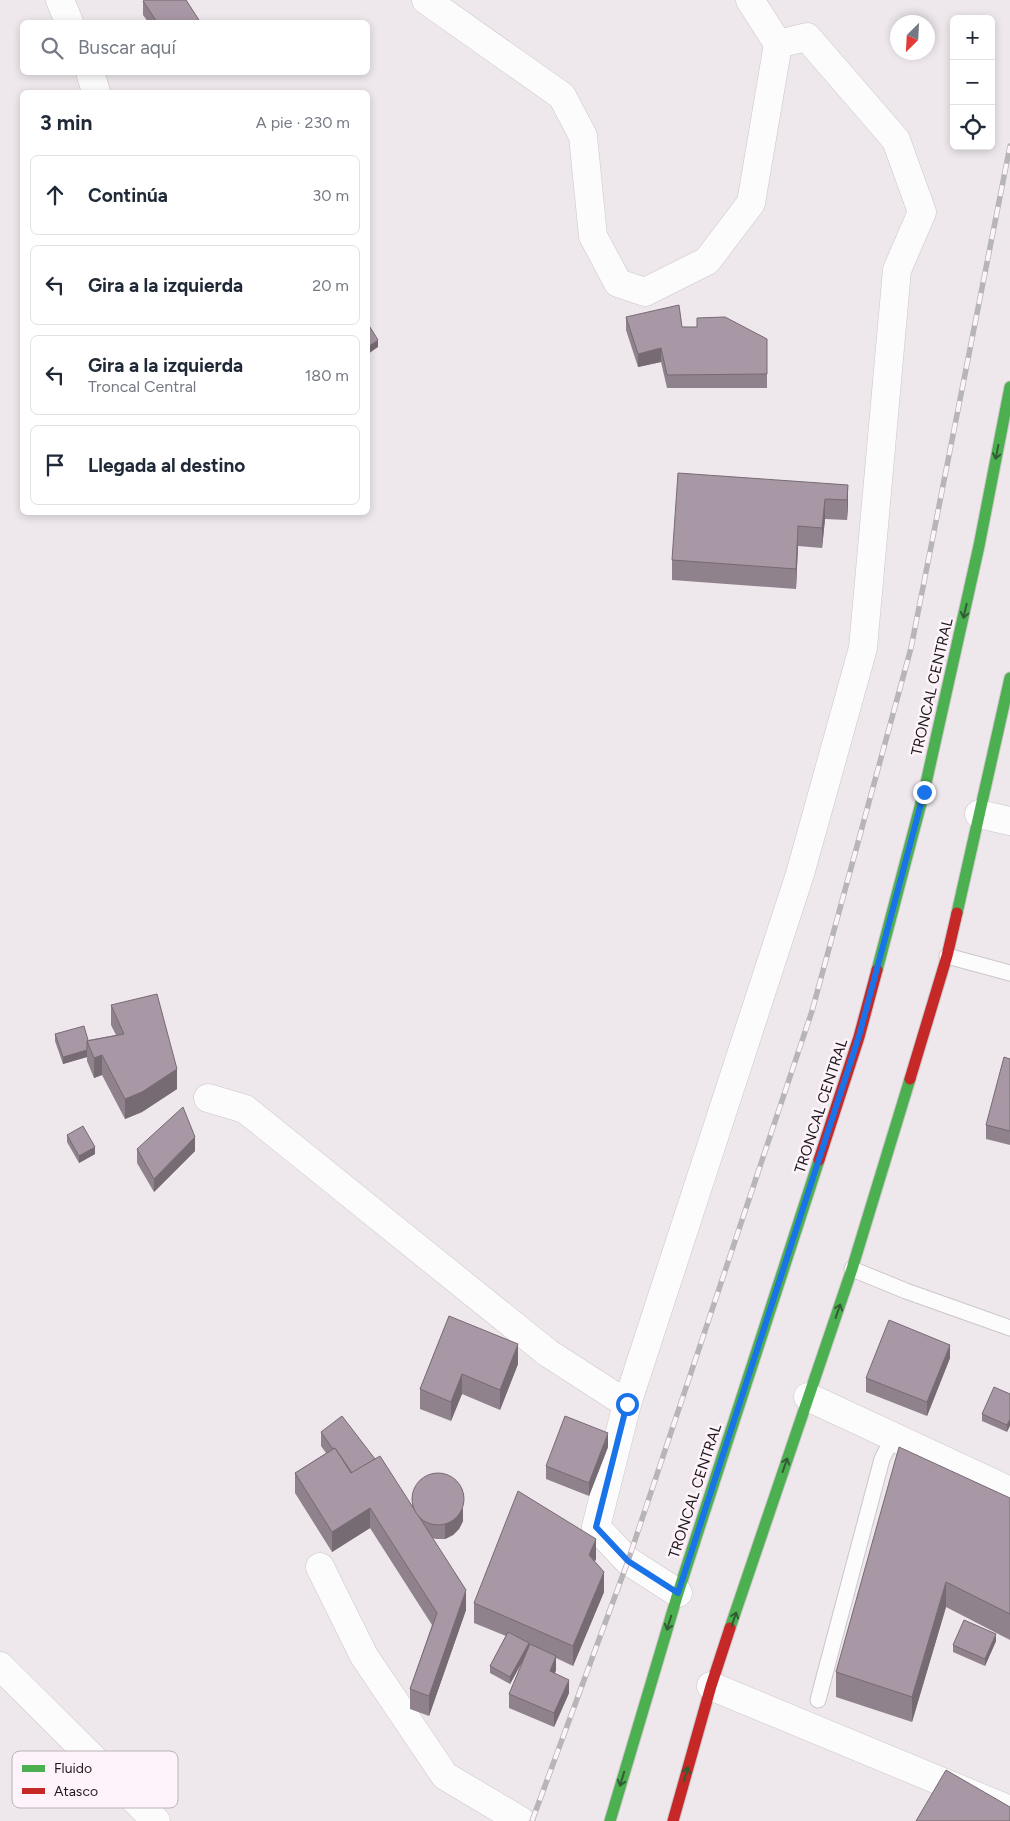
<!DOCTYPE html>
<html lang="es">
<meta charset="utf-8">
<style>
body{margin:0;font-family:Figtree,sans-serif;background:#f2f2f3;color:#1f2937}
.controls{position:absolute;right:15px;top:15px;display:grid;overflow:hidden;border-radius:8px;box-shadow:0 2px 8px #0003}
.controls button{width:45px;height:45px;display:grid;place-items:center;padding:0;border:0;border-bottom:1px solid #e0e1e3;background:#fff;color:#1f2937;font:25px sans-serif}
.compass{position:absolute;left:890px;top:15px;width:45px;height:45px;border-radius:50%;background:#fff;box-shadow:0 2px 8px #0003;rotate:204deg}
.stop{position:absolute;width:15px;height:15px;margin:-11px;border:4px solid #1a73e8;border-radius:50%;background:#fff}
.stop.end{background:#1a73e8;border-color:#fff;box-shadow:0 1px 5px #0008}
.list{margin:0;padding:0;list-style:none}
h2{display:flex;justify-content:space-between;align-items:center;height:65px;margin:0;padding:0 20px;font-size:21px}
h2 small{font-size:16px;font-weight:400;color:#747a83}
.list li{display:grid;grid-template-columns:32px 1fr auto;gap:15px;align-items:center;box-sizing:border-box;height:80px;margin:0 10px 10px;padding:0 10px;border:1px solid #e0e1e3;border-radius:8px}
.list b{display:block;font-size:19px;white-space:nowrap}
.list p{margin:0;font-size:16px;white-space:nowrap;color:#747a83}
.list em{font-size:16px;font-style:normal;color:#747a83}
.icon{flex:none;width:28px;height:28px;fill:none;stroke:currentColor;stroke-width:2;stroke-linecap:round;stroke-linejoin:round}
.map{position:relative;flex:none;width:1010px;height:1821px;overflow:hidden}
.search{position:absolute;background:#fff;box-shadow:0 2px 8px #0003;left:20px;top:20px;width:350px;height:55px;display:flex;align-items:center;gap:12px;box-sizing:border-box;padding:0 18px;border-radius:8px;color:#747a83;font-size:19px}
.panel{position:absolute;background:#fff;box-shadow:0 2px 8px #0003;left:20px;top:90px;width:350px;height:425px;border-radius:8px}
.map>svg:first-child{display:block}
</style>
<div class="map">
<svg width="1010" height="1821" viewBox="0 0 1010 1821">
<rect width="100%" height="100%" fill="#eee8ec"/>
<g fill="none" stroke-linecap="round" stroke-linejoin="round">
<defs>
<g id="lane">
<path d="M 947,956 L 1010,973"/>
<path d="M 852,1269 L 906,1291 L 1010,1328"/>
<path d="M 818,1700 L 882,1459 L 893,1437"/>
</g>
<g id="street">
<path d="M 60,0 L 69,22"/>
<path d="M 426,0 L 562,96 L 583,136 L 593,236 L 618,283 L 645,292 L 707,261 L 751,203 L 778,44 L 807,37 L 896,140 L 922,212 L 897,270 L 863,648 L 800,874 L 627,1404 L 596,1527 L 628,1561 L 678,1593"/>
<path d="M 750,0 L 778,44"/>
<path d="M 90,72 L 96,92"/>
<path d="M 979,814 L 1010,821"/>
<path d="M 208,1098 L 245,1109 L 548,1353 L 627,1404"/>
<path d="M 808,1397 L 1010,1491"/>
<path d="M 320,1567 L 364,1656 L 445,1776 L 521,1821"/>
<path d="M 0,1666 L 156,1821"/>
<path d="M 711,1686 L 1010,1810"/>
</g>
<g id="fast">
<path d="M 957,913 L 1010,678"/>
<path d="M 877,970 L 924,792 L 979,546 L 1010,387"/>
<path d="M 730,1628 L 852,1269 L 910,1079"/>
<path d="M 610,1821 L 678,1593 L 819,1160"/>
</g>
<g id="jam">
<path d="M 910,1079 L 947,956 L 957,913"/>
<path d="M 819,1160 L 859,1037 L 877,970"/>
<path d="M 673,1821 L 711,1686 L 730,1628"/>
</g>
</defs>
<use href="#lane" stroke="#cbc6c9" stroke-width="17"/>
<use href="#street" stroke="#cbc6c9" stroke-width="29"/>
<use href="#fast" stroke="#cbc6c9" stroke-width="13"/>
<use href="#jam" stroke="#cbc6c9" stroke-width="13"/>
<use href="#lane" stroke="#fcfcfc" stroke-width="15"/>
<use href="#street" stroke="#fcfcfc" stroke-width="28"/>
<use href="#fast" stroke="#4caf50" stroke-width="11"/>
<use href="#jam" stroke="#c62828" stroke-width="11"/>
<defs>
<path id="rail" d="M 532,1821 L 628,1561 L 812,1011 L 911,648 L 1010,146"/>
</defs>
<use href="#rail" stroke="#b7b5b6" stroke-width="5.5"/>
<use href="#rail" stroke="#fef3fa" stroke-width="4" stroke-dasharray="11" stroke-linecap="butt"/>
</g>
<g fill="#90828d">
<path d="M 143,1 L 199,22 L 148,22 L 143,15 Z"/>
<path d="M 626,317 L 682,327 L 767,339 L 767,388 L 667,388 L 661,362 L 638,367 L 626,330 Z"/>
<path d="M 848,485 L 848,505 L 847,520 L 825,519 L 822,548 L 798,546 L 796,589 L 672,580 L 672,560 Z"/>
<path d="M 111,1005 L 177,1089 L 142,1112 L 125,1119 L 102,1075 L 94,1078 L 87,1061 L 87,1057 L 63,1064 L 55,1041 L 55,1034 L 88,1040 L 116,1035 L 111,1025 Z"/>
<path d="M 1010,1059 L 1010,1145 L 986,1139 L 986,1125 Z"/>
<path d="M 67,1135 L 95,1154 L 79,1163 L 67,1142 Z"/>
<path d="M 137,1149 L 195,1151 L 154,1192 L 137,1163 Z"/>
<path d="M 449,1316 L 518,1364 L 500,1410 L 462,1394 L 451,1421 L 420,1409 L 420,1389 Z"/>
<path d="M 950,1358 L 927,1416 L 866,1392 L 866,1378 Z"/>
<path d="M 1010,1394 L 1007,1432 L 982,1421 L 982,1414 Z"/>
<path d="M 321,1432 L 411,1505 L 463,1521 L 459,1529 L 453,1535 L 445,1539 L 436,1539 L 432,1538 L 466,1610 L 429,1716 L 410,1709 L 410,1689 L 432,1625 L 370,1528 L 332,1552 L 295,1493 L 295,1473 L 326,1453 L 321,1446 Z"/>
<path d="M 608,1447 L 589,1496 L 546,1479 L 546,1466 Z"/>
<path d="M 1010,1498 L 1010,1640 L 946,1607 L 912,1722 L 836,1697 L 836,1672 Z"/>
<path d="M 596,1559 L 594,1562 L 604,1592 L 573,1666 L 556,1658 L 556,1670 L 555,1673 L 569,1693 L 554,1727 L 509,1708 L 509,1694 L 524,1658 L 510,1684 L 490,1673 L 490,1666 L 506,1636 L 474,1623 L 474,1603 Z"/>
<path d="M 996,1641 L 985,1666 L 953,1652 L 953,1645 Z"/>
</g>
<g fill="#766a73">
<path d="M 378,340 L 378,347 L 368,354 L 368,347 Z"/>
<path d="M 661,348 L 661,362 L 638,367 L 638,354 Z"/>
<path d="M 848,485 L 848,505 L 847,520 L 847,500 Z"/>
<path d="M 825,499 L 825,519 L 822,548 L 822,528 Z"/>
<path d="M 798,526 L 798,546 L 796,589 L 796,569 Z"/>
<path d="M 87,1050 L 87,1057 L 63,1064 L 63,1057 Z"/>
<path d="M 102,1055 L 102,1075 L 94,1078 L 94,1058 Z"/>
<path d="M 177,1069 L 177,1089 L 142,1112 L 125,1119 L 125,1099 Z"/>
<path d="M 195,1137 L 195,1151 L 154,1192 L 154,1179 Z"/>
<path d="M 95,1147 L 95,1154 L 79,1163 L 79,1156 Z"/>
<path d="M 518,1344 L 518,1364 L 500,1410 L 500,1390 Z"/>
<path d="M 950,1345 L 950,1358 L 927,1416 L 927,1402 Z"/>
<path d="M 462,1374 L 462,1394 L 451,1421 L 451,1402 Z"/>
<path d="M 1010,1419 L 1010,1426 L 1007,1432 L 1007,1425 Z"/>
<path d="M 608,1433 L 608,1447 L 589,1496 L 589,1483 Z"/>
<path d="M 370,1508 L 370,1528 L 332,1552 L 332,1532 Z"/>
<path d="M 463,1508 L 463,1521 L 459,1529 L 453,1535 L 445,1539 L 445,1525 Z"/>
<path d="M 596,1539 L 596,1559 L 589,1575 L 589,1555 Z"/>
<path d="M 604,1572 L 604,1592 L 573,1666 L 573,1646 Z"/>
<path d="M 946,1582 L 946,1607 L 912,1722 L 912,1697 Z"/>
<path d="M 466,1590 L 466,1610 L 429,1716 L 429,1696 Z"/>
<path d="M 996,1634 L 996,1641 L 985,1666 L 985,1659 Z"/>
<path d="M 529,1643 L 529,1650 L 510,1684 L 510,1677 Z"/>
<path d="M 556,1656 L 556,1670 L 550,1685 L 550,1671 Z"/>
<path d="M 569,1680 L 569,1693 L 554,1727 L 554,1713 Z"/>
</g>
<g fill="#a897a4" stroke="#766a73">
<path d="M 145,0 L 186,0 L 199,20 L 195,22 L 157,22 L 143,1 Z"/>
<path d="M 679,305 L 682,327 L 697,327 L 697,318 L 725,317 L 767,339 L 767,374 L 667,375 L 661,348 L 638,354 L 626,317 Z"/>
<path d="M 368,324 L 378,340 L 368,347 Z"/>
<path d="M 678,473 L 848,485 L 847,500 L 825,499 L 822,528 L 798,526 L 796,569 L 672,560 Z"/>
<path d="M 157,994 L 177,1069 L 142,1092 L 125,1099 L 102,1055 L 94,1058 L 87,1041 L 124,1034 L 111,1005 Z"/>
<path d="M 84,1026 L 88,1040 L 87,1041 L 87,1050 L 63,1057 L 55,1034 Z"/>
<path d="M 1004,1057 L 1010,1059 L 1010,1131 L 986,1125 Z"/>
<path d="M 183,1107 L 195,1137 L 154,1179 L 137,1149 Z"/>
<path d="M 83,1126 L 95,1147 L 79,1156 L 67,1135 Z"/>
<path d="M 449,1316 L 518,1344 L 500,1390 L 462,1374 L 451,1402 L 420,1389 Z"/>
<path d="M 889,1320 L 950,1345 L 927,1402 L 866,1378 Z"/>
<path d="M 994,1387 L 1010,1394 L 1010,1419 L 1007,1425 L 982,1414 Z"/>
<path d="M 342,1416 L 375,1459 L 352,1473 L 335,1448 L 333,1449 L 321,1432 Z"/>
<path d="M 565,1416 L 608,1433 L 589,1483 L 546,1466 Z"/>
<path d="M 899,1447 L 1010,1498 L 1010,1614 L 946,1582 L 912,1697 L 836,1672 Z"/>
<path d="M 335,1448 L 351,1473 L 380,1456 L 466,1590 L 429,1696 L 410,1689 L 437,1613 L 370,1508 L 332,1532 L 295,1473 Z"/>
<circle cx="438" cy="1499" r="26"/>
<path d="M 518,1491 L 596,1539 L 589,1555 L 604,1572 L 573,1646 L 474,1603 Z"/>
<path d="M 964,1620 L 996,1634 L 985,1659 L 953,1645 Z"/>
<path d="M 508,1632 L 529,1643 L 510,1677 L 490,1666 Z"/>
<path d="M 530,1644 L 556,1656 L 550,1671 L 569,1680 L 554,1713 L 509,1694 Z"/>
<path d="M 946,1770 L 1010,1807 L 1010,1821 L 916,1821 Z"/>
</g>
<defs><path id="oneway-shaft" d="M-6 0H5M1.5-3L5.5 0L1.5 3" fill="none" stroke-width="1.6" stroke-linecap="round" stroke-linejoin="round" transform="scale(1.25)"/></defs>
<g stroke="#325c33">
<use href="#oneway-shaft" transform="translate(997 452) rotate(101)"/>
<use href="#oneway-shaft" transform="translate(965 611) rotate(103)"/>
<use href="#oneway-shaft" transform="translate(838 1311) rotate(-71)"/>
<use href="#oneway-shaft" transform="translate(785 1465) rotate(-71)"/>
<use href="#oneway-shaft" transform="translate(734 1619) rotate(-71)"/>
<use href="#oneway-shaft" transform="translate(669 1623) rotate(107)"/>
<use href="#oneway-shaft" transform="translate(686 1774) rotate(-74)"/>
<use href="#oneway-shaft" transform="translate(622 1779) rotate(107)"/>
</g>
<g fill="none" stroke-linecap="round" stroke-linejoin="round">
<path stroke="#1a73e8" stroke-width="6" d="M 627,1404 L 596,1527 L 628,1561 L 678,1593 L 859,1036 L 924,792"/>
</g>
<g text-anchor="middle" stroke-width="5" stroke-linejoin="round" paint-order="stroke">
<g font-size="15" fill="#1c181b" stroke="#fef3fa">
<text transform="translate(932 687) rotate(-77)" y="5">TRONCAL CENTRAL</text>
<text transform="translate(821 1106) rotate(-72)" y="5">TRONCAL CENTRAL</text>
<text transform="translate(695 1491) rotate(-72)" y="5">TRONCAL CENTRAL</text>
</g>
</g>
<rect x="12" y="1751" width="166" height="57" rx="8" fill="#fef3fa" stroke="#bab1b7" stroke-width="1"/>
<rect x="22" y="1765" width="23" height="7" fill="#4caf50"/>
<rect x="22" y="1788" width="23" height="6" fill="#c62828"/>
<g font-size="14" fill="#1c181b">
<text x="54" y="1773">Fluido</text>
<text x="54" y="1796">Atasco</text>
</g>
</svg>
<div class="controls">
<button>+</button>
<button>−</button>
<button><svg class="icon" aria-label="locate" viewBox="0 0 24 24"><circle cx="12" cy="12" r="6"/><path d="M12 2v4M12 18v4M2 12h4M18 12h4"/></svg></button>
</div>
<svg class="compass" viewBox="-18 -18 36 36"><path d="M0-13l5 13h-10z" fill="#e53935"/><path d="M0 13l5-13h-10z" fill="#747a83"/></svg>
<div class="stop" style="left:627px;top:1404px"></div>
<div class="stop end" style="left:924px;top:792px"></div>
<div class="search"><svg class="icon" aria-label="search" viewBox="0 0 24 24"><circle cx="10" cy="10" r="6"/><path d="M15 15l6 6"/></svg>Buscar aquí</div>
<section class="panel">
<h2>3 min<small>A pie · 230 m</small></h2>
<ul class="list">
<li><svg class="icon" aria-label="ahead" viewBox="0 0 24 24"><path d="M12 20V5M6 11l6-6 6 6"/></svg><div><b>Continúa</b></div><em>30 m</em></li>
<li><svg class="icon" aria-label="left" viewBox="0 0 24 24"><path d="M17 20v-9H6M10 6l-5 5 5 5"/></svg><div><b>Gira a la izquierda</b></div><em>20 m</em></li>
<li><svg class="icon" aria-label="left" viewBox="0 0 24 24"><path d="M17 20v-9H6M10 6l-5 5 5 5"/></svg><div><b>Gira a la izquierda</b><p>Troncal Central</p></div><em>180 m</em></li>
<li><svg class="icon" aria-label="arrive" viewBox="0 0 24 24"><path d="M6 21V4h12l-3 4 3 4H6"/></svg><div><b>Llegada al destino</b></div></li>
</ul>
</section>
</div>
